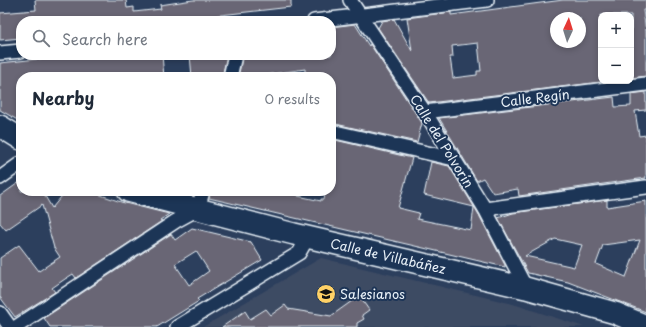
<!DOCTYPE html>
<meta charset="utf-8">
<style>
body{margin:0;font-family:"Playpen Sans",sans-serif;background:#f6f6f7;color:#1f2937}
.controls{position:absolute;right:12px;top:12px;display:grid;overflow:hidden;border-radius:8px;box-shadow:0 2px 6px #0003}
.controls button{width:36px;height:36px;display:grid;place-items:center;padding:0;border:0;border-bottom:1px solid #e0e1e3;background:#fff;color:#1f2937;font:20px sans-serif}
.compass{position:absolute;left:550px;top:12px;width:36px;height:36px;border-radius:50%;background:#fff;box-shadow:0 2px 6px #0003;rotate:4deg}
.list{margin:0;padding:0;list-style:none}
h2{display:flex;justify-content:space-between;align-items:center;height:52px;margin:0;padding:0 16px;font-size:17px}
h2 small{font-size:13px;font-weight:400;color:#747a83}
.icon{flex:none;width:22px;height:22px;fill:none;stroke:currentColor;stroke-width:2;stroke-linecap:round;stroke-linejoin:round}
.map{position:relative;flex:none;width:646px;height:327px;overflow:hidden}
.search{position:absolute;background:#fff;box-shadow:0 2px 6px #0003;left:16px;top:16px;width:320px;height:44px;display:flex;align-items:center;gap:10px;box-sizing:border-box;padding:0 14px;border-radius:16px;color:#747a83;font-size:15px}
.panel{position:absolute;background:#fff;box-shadow:0 2px 6px #0003;left:16px;top:72px;width:320px;height:124px;border-radius:16px}
.map>svg:first-child{display:block}
</style>
<div class="map">
<svg width="646" height="327" viewBox="0 0 646 327">
<rect width="100%" height="100%" fill="#2c3f5d"/>
<filter id="ink" filterUnits="userSpaceOnUse"><feTurbulence type="fractalNoise" baseFrequency=".025" numOctaves="2"/><feDisplacementMap in="SourceGraphic" scale="8" xChannelSelector="R" yChannelSelector="G"/><feConvolveMatrix kernelMatrix="1 2 1 2 8 2 1 2 1" color-interpolation-filters="sRGB"/></filter>
<g filter="url(#ink)">
<path fill="#3e4b64" d="M 321,258 L 513,304 L 584,327 L 203,327 Z"/>
<g fill="#696674" stroke="#e8f1f8" fill-rule="evenodd">
<path d="M 35,0 L 126,0 L 127,8 L 134,7 L 134,12 L 161,9 L 160,5 L 193,0 L 291,0 L 291,7 L 203,17 L 204,21 L 21,21 L 21,38 L 0,40 L 0,13 L 36,10 Z"/>
<path d="M 563,0 L 646,0 L 646,10 L 643,10 L 646,32 L 646,76 L 631,78 L 631,15 L 601,15 L 601,82 L 429,103 L 378,28 L 382,21 L 394,19 L 412,51 L 407,18 L 451,12 L 451,15 ZM 556,18 L 580,18 L 580,42 L 556,42 ZM 478,43 L 481,71 L 477,71 L 477,75 L 453,78 L 450,57 L 453,57 L 452,46 Z"/>
<path d="M 355,24 L 369,46 L 370,44 L 422,123 L 417,142 L 331,123 L 331,77 L 305,77 L 305,69 L 259,76 L 259,77 L 238,77 L 243,55 L 331,55 L 331,27 Z"/>
<path d="M 75,55 L 162,55 L 164,77 L 21,77 L 21,122 L 0,110 L 0,63 Z"/>
<path d="M 190,55 L 227,55 L 222,77 L 192,77 Z"/>
<path d="M 646,92 L 646,110 L 635,111 L 639,136 L 646,135 L 646,178 L 519,196 L 518,189 L 493,193 L 483,178 L 477,181 L 439,118 L 614,97 L 615,107 L 631,106 L 631,94 Z"/>
<path d="M 331,139 L 412,158 L 398,208 L 419,213 L 417,219 L 471,230 L 474,207 L 424,195 L 431,162 L 449,166 L 478,213 L 505,265 L 505,267 L 209,198 L 211,191 L 299,191 L 298,196 L 321,201 L 321,199 L 324,199 L 326,191 L 331,191 Z"/>
<path d="M 21,181 L 21,191 L 42,191 L 52,208 L 66,191 L 89,191 L 121,202 L 169,214 L 160,220 L 162,221 L 76,278 L 73,274 L 65,279 L 52,288 L 55,292 L 15,317 L 0,297 L 0,258 L 19,245 L 39,271 L 60,257 L 54,248 L 42,205 L 6,230 L 0,223 L 0,196 Z"/>
<path d="M 607,200 L 607,207 L 646,201 L 646,312 L 568,282 L 528,273 L 498,218 L 513,213 ZM 555,239 L 582,245 L 574,267 L 525,256 ZM 640,240 L 626,277 L 596,264 L 603,245 Z"/>
<path d="M 192,228 L 251,242 L 262,260 L 197,299 L 199,301 L 157,327 L 50,327 L 44,318 L 171,234 L 175,240 ZM 196,251 L 209,271 L 189,285 L 175,264 Z"/>
<path d="M 359,296 L 369,310 L 362,315 L 364,319 L 357,323 L 357,327 L 222,327 L 245,311 L 250,319 L 266,309 L 271,315 L 285,305 L 288,309 L 331,316 Z"/>
</g>
<g fill="none" stroke-linecap="round" stroke-linejoin="round">
<defs>
<g id="street">
<path d="M 350,0 L 425,112 L 485,209 L 526,288"/>
<path d="M 314,21 L 487,0"/>
<path d="M 0,53 L 21,51"/>
<path d="M 230,77 L 235,55"/>
<path d="M 425,112 L 646,84"/>
<path d="M 331,131 L 454,159"/>
<path d="M 0,178 L 21,163"/>
<path d="M 485,209 L 646,187"/>
<path d="M 0,313 L 10,327"/>
<path d="M 16,327 L 176,221 L 198,209 L 203,191"/>
<path d="M 177,327 L 299,253 L 308,237"/>
</g>
<g id="primary">
<path d="M 0,126 L 21,139"/>
<path d="M 128,191 L 294,234 L 526,288 L 615,313 L 646,326"/>
</g>
</defs>
<use href="#street" stroke="#e8f1f8" stroke-width="16"/>
<use href="#primary" stroke="#e8f1f8" stroke-width="24"/>
<use href="#street" stroke="#1d3557" stroke-width="13"/>
<use href="#primary" stroke="#1d3557" stroke-width="21"/>
</g>
</g>
<defs>
<symbol id="school-disc" viewBox="-11 -11 22 22"><circle r="9.5" fill="#ffd166" stroke="#1d3557"/><path d="M0-5L7-2L0 1L-7-2ZM-4 1L0 2.5L4 1V4Q0 6-4 4Z" fill="#111"/></symbol>
</defs>
<g fill-rule="evenodd">
<use href="#school-disc" x="315" y="283" width="22" height="22"/>
</g>
<g text-anchor="middle" stroke-width="4" stroke-linejoin="round" paint-order="stroke">
<g font-size="13" fill="#e8f1f8" stroke="#1d3557">
<text transform="translate(535 98) rotate(-7)" y="5">Calle Regín</text>
<text transform="translate(442 141) rotate(58)" y="5">Calle del Polvorín</text>
<text transform="translate(388 256) rotate(13)" y="5">Calle de Villabáñez</text>
</g>
<g font-size="13" fill="#e8f1f8" stroke="#1d3557" text-anchor="start">
<text x="340" y="299">Salesianos</text>
</g>
</g>
</svg>
<div class="controls">
<button>+</button>
<button>−</button>
</div>
<svg class="compass" viewBox="-18 -18 36 36"><path d="M0-13l5 13h-10z" fill="#e53935"/><path d="M0 13l5-13h-10z" fill="#747a83"/></svg>
<div class="search"><svg class="icon" aria-label="search" viewBox="0 0 24 24"><circle cx="10" cy="10" r="6"/><path d="M15 15l6 6"/></svg>Search here</div>
<section class="panel">
<h2>Nearby<small>0 results</small></h2>
<ul class="list">
</ul>
</section>
</div>
